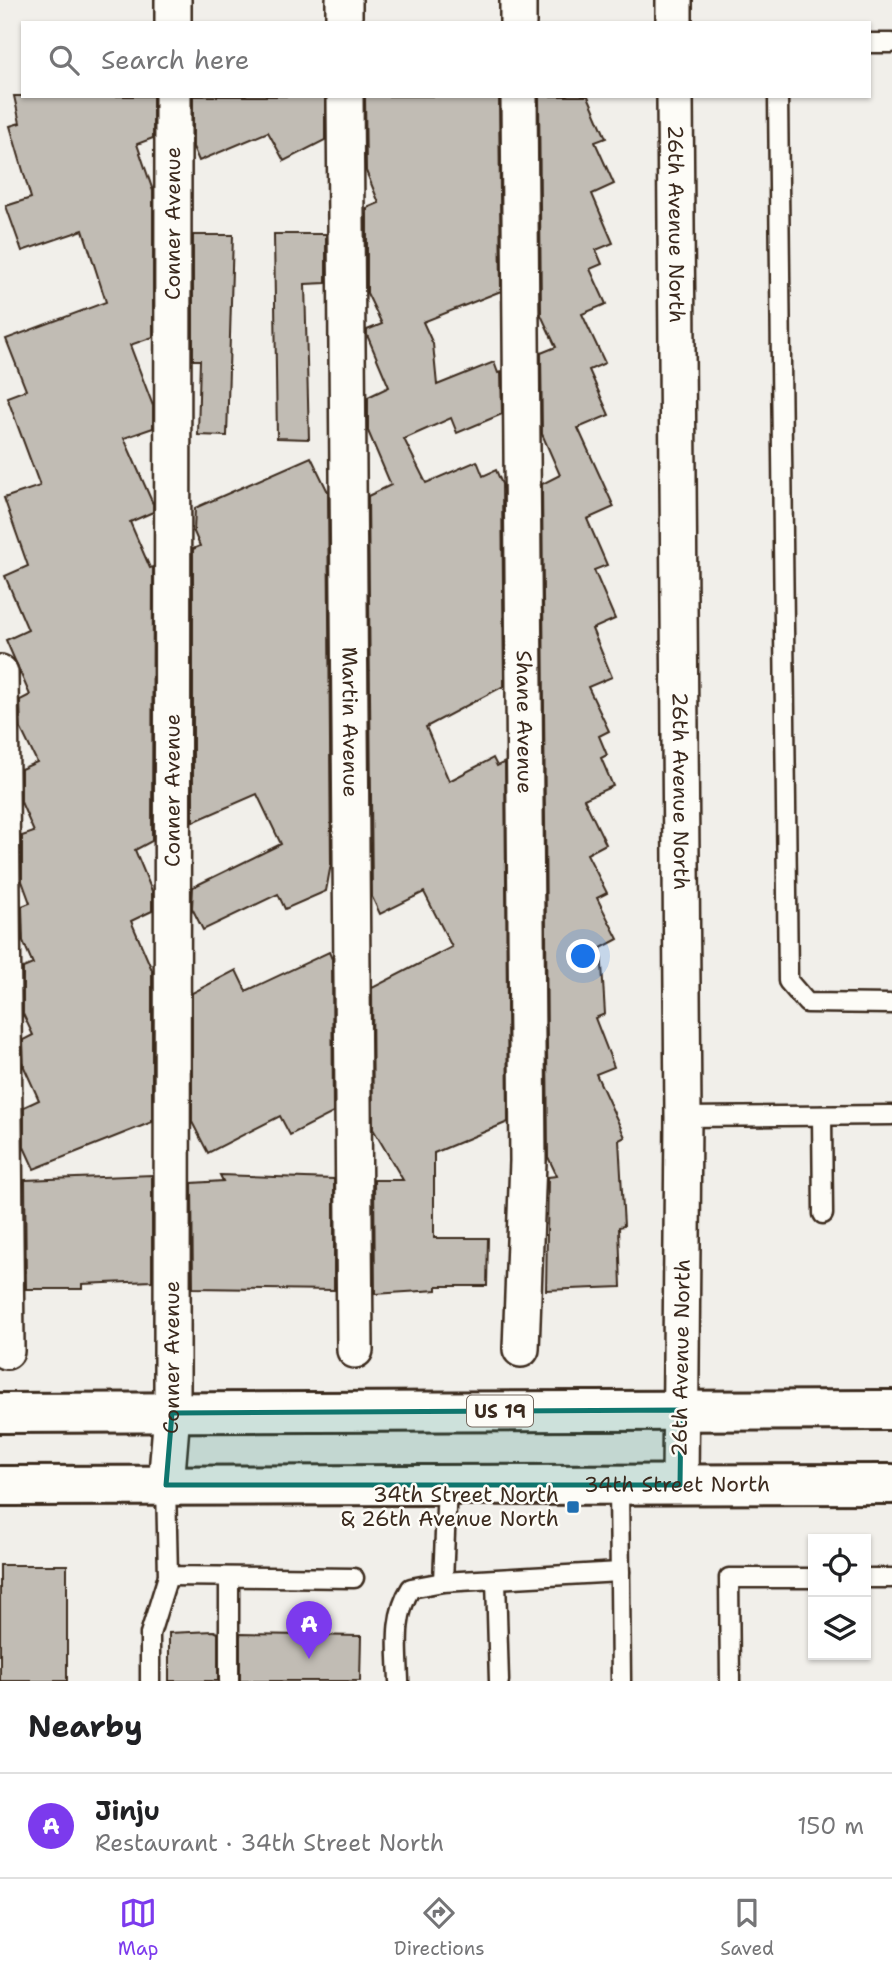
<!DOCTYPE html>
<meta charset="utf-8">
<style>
body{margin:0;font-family:"Shantell Sans",sans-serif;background:#f6f6f6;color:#202124}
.controls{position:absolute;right:21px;bottom:21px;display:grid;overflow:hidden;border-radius:0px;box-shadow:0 2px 5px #0004}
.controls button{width:63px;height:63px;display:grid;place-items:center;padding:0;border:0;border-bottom:2px solid #e0e0e0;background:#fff;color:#202124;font:35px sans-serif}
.you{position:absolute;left:584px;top:957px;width:24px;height:24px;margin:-18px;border:5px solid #fff;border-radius:50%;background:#1a73e8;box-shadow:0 0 0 10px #1a73e833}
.badge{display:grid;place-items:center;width:46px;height:46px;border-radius:50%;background:#7c3aed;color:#fff;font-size:23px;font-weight:700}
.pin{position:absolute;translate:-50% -58px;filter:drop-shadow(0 2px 4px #0008)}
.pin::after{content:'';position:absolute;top:37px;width:24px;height:21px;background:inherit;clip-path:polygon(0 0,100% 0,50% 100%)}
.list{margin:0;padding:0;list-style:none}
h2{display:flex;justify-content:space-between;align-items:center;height:91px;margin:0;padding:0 28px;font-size:30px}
h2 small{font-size:23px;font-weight:400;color:#757577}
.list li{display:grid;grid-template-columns:46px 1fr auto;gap:21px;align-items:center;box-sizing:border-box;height:105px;padding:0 28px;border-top:2px solid #e0e0e0}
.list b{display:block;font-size:26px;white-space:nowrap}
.list p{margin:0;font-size:23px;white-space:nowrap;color:#757577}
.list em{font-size:23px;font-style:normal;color:#757577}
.icon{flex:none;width:38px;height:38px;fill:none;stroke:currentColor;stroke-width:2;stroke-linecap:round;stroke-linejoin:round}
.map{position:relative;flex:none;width:892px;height:1681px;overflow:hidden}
.search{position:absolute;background:#fff;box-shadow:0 2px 5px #0004;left:21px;right:21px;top:21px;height:77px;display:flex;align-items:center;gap:18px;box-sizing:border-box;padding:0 24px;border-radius:0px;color:#757577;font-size:26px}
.sheet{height:196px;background:#fff}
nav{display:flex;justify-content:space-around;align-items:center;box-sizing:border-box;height:98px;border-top:2px solid #e0e0e0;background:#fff;font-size:19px;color:#757577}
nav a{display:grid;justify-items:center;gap:4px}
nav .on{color:#7c3aed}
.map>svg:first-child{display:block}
</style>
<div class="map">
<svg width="892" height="1681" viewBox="0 0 892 1681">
<rect width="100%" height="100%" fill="#f1efea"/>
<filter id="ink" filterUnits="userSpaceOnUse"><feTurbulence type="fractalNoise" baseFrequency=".0143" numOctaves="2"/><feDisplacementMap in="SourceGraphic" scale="14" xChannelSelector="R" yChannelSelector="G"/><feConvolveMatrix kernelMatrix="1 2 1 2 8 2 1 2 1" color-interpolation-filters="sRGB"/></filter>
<g filter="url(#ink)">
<g fill="#c1bcb4" stroke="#3b2a1e" stroke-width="2">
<path d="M 14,96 L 153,96 L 153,138 L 137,144 L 153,191 L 153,337 L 130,345 L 153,406 L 153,428 L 124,438 L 153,504 L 153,512 L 130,522 L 150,568 L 153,567 L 152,841 L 135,850 L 152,891 L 152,911 L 131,921 L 152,970 L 152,1122 L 34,1169 L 24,1147 L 24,1107 L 39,1100 L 24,1067 L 23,1040 L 33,1035 L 23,1014 L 23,968 L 33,964 L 23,941 L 22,906 L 30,903 L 22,881 L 22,836 L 34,832 L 21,802 L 21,769 L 37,762 L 21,729 L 20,700 L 30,695 L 6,640 L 28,630 L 5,576 L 28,566 L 4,498 L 40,486 L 7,397 L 26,390 L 6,339 L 106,302 L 83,230 L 22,251 L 6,206 L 31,198 L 10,126 L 20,123 Z"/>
<path d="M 193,96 L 325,96 L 325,140 L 284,161 L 268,132 L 199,161 L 193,147 Z"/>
<path d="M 365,96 L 499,96 L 501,291 L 423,322 L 433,344 L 437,385 L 494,362 L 498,373 L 501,372 L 502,414 L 457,433 L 451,418 L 404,439 L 426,483 L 477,461 L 483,476 L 496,470 L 502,484 L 504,686 L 426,727 L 449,781 L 493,758 L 497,766 L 505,762 L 508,1122 L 434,1153 L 434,1238 L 488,1238 L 487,1286 L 437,1286 L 437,1290 L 375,1294 L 374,1180 L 403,1180 L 373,1129 L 372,988 L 452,947 L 424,892 L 380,914 L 372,897 L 368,496 L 391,485 L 368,431 L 368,397 L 389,387 L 367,335 L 367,330 L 382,324 L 367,293 L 367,208 L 379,203 L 366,171 Z"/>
<path d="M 539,96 L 588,96 L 606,138 L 595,142 L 614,184 L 592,194 L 613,243 L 596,250 L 602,264 L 590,269 L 606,304 L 582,314 L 605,363 L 589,370 L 609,415 L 578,428 L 614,507 L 587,519 L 607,565 L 594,570 L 615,619 L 592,629 L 612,677 L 588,687 L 609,731 L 599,736 L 607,755 L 601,758 L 613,786 L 584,799 L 606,844 L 587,854 L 607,893 L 597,898 L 618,939 L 601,948 L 605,1014 L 595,1018 L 614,1067 L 596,1074 L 625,1137 L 619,1140 L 624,1226 L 619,1227 L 621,1287 L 546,1290 L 548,1177 L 557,1176 L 548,1157 L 542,484 L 560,475 L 542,434 L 541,353 L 556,347 L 541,315 Z"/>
<path d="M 274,234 L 326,234 L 326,283 L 305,284 L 309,439 L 277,438 Z"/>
<path d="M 193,235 L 233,235 L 227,436 L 198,435 L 200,360 L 193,360 Z"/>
<path d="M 311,457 L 328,492 L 331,864 L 326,891 L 285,909 L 278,894 L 203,930 L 192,908 L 193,887 L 281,844 L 257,794 L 193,822 L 193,549 L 200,546 L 194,532 L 195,508 Z"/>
<path d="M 329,952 L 332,959 L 333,1113 L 290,1135 L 280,1116 L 208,1153 L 192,1122 L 192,993 L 236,970 L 246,991 Z"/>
<path d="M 152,1175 L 152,1281 L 82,1284 L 82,1289 L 26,1289 L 25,1180 Z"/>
<path d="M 220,1175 L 334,1179 L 334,1290 L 193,1288 L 192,1183 L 223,1181 Z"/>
<rect x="0" y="1565" width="67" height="116"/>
<path d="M 214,1631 L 218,1633 L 218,1681 L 169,1681 L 169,1633 Z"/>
<path d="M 240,1634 L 361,1636 L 360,1681 L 240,1681 Z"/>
</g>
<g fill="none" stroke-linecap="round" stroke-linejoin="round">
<defs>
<g id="lane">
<path d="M 869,43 L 892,43"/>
<path d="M 778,96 L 788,981 L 807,1003 L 892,1004"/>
<path d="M 822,1116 L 823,1214"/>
<path d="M 683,1117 L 892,1115"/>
<path d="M 166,1485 L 168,1576 L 354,1578"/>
<path d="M 619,1485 L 621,1681"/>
<path d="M 229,1578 L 229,1681"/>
<path d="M 866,1578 L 892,1578"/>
<path d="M 496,1580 L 499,1681"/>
<path d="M 443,1582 L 447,1484"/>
<path d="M 150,1681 L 150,1634 L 168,1576"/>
<path d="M 399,1681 C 398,1649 393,1616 411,1588 L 443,1582 L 620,1572"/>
<path d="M 730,1681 L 729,1578 L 813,1578"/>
</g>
<g id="street">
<path d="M 173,0 L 173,23"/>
<path d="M 344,0 L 344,23"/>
<path d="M 518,0 L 518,23"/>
<path d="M 674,0 L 674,23"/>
<path id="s1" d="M 345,96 L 355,1350"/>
<path id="s2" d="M 519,96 L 528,1161 L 521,1349"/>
<path id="s3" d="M 675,96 L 683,1117 L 680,1485"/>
<path d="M 0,673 L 6,1351"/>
<path id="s4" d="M 166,1485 L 172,1413 L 173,96"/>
</g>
<g id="highway">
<path d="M 0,1413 L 892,1410"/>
<path id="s5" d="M 0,1486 L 892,1484"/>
</g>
</defs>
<use href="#lane" stroke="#3b2a1e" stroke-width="23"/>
<use href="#street" stroke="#3b2a1e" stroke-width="40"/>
<use href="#highway" stroke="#3b2a1e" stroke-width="44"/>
<use href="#lane" stroke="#fdfcf7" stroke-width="18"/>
<use href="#street" stroke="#fdfcf7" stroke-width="35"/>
<use href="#highway" stroke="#fdfcf7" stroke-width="38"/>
</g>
</g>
<path fill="#0f766e" fill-opacity="0.2" stroke="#0f766e" stroke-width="5" stroke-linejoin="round" d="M 681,1410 L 680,1485 L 166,1485 L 172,1413 Z"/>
<rect fill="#1f6fb2" stroke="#fdfcf7" stroke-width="2.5" x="566" y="1500" width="14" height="14" rx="3.5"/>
<g text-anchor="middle" stroke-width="5" stroke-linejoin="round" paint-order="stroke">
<rect fill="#fdfcf7" stroke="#75695f" stroke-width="2" x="467" y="1395.5" width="66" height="31" rx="5"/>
<g font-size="19" font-weight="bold" fill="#3b2a1e">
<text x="500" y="1418">US 19</text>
</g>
<g font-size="21" fill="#3b2a1e" stroke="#fdfcf7">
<text dy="7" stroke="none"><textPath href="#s4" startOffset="1262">Conner Avenue</textPath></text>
<text dy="7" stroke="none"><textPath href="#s3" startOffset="128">26th Avenue North</textPath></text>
<text dy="7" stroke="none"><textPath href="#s2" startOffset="626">Shane Avenue</textPath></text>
<text dy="7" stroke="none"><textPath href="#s1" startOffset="626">Martin Avenue</textPath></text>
<text dy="7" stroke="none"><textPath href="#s4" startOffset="695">Conner Avenue</textPath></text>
<text dy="7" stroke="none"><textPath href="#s3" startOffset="695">26th Avenue North</textPath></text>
<text dy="7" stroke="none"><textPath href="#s4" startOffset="128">Conner Avenue</textPath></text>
<text transform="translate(681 1358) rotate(-89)" y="7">26th Avenue North</text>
<text dy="7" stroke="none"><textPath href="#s5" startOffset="677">34th Street North</textPath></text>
</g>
<g font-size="21" fill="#3b2a1e" stroke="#fdfcf7" text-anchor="end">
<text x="559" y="1502">34th Street North<tspan x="559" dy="24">&amp; 26th Avenue North</tspan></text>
</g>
</g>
</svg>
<div class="controls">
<button><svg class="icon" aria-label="locate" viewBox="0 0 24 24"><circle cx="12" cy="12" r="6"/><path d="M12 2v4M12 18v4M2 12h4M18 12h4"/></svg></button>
<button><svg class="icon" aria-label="layers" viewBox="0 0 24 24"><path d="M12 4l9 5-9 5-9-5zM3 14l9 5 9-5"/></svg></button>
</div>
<div class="you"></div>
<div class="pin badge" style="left:309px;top:1659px">A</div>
<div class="search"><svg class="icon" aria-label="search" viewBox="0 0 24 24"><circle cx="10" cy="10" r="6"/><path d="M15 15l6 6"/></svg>Search here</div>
</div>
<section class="sheet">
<h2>Nearby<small></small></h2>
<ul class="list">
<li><span class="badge">A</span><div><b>Jinju</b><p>Restaurant · 34th Street North</p></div><em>150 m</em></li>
</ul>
</section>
<nav>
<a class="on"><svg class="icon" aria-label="map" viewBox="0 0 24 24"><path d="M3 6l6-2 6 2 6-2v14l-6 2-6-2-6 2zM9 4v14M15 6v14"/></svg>Map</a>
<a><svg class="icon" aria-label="directions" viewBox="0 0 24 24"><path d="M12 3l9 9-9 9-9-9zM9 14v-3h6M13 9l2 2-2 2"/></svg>Directions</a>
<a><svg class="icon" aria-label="saved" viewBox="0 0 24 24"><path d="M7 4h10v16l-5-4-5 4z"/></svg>Saved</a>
</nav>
